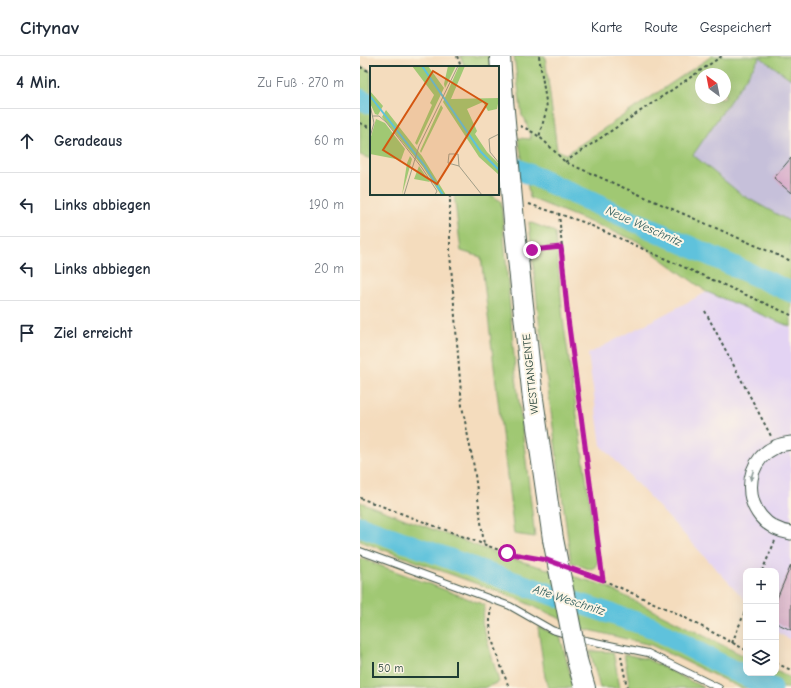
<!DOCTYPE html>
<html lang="de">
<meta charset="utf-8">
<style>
body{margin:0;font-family:"Comic Neue",sans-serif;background:#f6f6f7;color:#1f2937}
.controls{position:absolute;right:12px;bottom:12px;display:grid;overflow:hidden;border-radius:8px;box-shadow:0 4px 16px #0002}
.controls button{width:36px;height:36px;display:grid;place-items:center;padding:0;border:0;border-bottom:1px solid #e0e1e3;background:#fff;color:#1f2937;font:20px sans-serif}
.compass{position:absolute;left:335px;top:12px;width:36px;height:36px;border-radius:50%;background:#fff;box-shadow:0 4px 16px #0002;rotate:328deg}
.scale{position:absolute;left:12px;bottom:10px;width:87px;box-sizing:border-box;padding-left:4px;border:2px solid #1f3d34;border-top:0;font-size:11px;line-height:14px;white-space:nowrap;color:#1f3d34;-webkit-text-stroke:3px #fcf5e5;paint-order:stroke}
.stop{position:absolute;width:12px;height:12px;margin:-9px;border:3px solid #b5179e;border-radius:50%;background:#fff}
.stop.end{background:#b5179e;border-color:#fff;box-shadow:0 1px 4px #0008}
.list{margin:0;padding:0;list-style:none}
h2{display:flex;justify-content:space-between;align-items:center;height:52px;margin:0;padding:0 16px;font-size:17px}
h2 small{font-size:13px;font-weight:400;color:#747a83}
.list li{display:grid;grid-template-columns:26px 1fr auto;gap:12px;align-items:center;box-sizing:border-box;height:64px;padding:0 16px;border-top:1px solid #e0e1e3}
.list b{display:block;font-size:15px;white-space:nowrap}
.list em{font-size:13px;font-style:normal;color:#747a83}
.icon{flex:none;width:22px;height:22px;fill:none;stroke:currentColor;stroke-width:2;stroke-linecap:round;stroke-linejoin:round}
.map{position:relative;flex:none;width:431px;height:632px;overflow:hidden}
header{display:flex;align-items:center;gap:24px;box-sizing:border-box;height:56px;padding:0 20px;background:#fff;border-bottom:1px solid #e0e1e3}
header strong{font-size:19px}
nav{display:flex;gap:22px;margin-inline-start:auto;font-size:14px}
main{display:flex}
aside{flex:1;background:#fff}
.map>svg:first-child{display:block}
</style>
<header>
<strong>Citynav</strong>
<nav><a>Karte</a><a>Route</a><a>Gespeichert</a></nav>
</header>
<main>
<aside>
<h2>4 Min.<small>Zu Fuß · 270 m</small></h2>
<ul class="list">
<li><svg class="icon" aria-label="ahead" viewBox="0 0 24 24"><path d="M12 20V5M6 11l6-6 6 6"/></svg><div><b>Geradeaus</b></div><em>60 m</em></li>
<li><svg class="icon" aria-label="left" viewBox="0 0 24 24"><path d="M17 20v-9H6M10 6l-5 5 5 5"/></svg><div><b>Links abbiegen</b></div><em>190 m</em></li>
<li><svg class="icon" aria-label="left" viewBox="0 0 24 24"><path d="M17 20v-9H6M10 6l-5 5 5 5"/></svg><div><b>Links abbiegen</b></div><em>20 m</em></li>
<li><svg class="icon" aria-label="arrive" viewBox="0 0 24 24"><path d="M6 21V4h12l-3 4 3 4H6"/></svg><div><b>Ziel erreicht</b></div></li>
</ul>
</aside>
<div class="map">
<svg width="431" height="632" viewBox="0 0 431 632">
<rect width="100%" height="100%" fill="#fcf5e5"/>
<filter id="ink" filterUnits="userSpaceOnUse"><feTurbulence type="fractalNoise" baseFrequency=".025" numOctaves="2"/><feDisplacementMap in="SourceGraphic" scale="8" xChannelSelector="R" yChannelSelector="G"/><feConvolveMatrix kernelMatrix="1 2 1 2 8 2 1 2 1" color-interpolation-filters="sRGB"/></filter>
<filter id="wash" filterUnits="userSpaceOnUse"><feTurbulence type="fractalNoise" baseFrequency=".012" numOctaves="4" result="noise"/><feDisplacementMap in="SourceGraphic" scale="16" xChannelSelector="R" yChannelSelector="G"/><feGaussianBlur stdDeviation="0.9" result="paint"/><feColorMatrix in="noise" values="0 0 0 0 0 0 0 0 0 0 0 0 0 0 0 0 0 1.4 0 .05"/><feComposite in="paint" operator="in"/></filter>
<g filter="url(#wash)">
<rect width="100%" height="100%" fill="#f4dcbd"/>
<path fill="#e3d3f3" d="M 347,236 L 431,271 L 431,584 L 416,576 L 416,515 L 386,515 L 386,545 L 241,389 L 228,298 Z"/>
<path fill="#c6c0da" d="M 400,1 L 431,23 L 431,166 L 382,139 L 333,99 Z"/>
<g fill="#a0c873" stroke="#608254" fill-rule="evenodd">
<path d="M 100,0 L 133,0 L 134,11 L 105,11 Z"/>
<path d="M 154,0 L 185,0 L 197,94 L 206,98 L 352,0 L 431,0 L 431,23 L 400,1 L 333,99 L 382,139 L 431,166 L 431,271 L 347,236 L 277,185 L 170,142 L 158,82 L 171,83 L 165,63 L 162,60 ZM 341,18 L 365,18 L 365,42 L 341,42 Z"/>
<path d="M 0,10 L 11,15 L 11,103 L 0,99 Z"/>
<path d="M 94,138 L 132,138 L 132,140 L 141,145 L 155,312 L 175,481 L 154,478 L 121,201 L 101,195 Z"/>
<path d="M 169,166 L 195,176 L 203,263 L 238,505 L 234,512 L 229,513 L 211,506 L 180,273 Z"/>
<path d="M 0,446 L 149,502 L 243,529 L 386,601 L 386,617 L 416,617 L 416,615 L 431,622 L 431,632 L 381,632 L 291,589 L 221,572 L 153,541 L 0,485 Z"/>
<path d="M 0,502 L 125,549 L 122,566 L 139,626 L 124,632 L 0,632 Z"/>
<path d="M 178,571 L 200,580 L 214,632 L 189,632 L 185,621 Z"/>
<path d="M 230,595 L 253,596 L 260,632 L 240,632 Z"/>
<path d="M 264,598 L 287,603 L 344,632 L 270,632 Z"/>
</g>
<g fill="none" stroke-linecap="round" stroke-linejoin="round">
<g stroke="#5ec2dc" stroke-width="21">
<path d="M 0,43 L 11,48"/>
<path d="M 138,104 L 431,236"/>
<path d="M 0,470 L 145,523 L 291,571 L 362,609 L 412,632"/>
</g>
</g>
<g id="blocks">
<g fill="#d9afcb">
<path d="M 431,102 L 431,137 L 414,122 Z"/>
<path d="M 431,509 L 431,574 L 416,567 L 416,545 Z"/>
</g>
</g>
</g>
<g filter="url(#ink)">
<use href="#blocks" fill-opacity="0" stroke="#3f5549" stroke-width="1"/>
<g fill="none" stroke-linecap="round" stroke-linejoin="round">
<defs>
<g id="lane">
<path d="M 0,495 L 150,550 L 192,574 L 208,579"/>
<path d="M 216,582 L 288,597 L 359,632"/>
</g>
<path id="street" d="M 431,387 C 377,392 377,469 431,477"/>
<g id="primary">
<path d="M 140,0 L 143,44"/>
<path d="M 154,165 L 173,343 L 193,483"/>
<path d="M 217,604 L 225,632"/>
</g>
</defs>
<use href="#lane" stroke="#3f5549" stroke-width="8"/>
<use href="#street" stroke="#3f5549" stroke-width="15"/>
<use href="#primary" stroke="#3f5549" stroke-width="22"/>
<g stroke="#3f5549" stroke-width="2" stroke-dasharray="3 3" stroke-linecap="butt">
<path d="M 97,0 L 101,11"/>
<path d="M 179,0 L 187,52 L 179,81"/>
<path d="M 0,11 L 11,16"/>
<path d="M 0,67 L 11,72"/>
<path d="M 160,70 C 178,76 191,92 205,106 L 431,205"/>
<path d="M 205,106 L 362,0"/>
<path d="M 90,138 L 90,197 L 102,350 L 114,411 L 124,489"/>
<path d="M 169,148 L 223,166 L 431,259"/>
<path d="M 199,157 L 208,263 L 243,524"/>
<path d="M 172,194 L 201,191"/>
<path d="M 345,255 L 411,380"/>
<path d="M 0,442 L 147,497 L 182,503"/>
<path d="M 215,514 L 243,524 L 316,557 L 386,594"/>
<path d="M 402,515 L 415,485"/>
<path d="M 131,551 C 126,580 140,605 149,632"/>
<path d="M 372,587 L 386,553"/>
<path d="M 261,600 L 267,632"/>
<path d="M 416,607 L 431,614"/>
</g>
<use href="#lane" stroke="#fff" stroke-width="6"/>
<use href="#street" stroke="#fff" stroke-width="13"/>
<use href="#primary" stroke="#fff" stroke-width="20"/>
<defs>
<g id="primary-bridge">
<path d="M 143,44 L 154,165"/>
<path d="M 193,483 L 217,604"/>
</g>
</defs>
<use href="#primary-bridge" stroke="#3f5549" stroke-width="22" stroke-linecap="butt"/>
<use href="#primary-bridge" stroke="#fff" stroke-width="20"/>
</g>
<defs><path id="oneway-solid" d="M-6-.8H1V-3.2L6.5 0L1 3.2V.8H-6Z"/></defs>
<use fill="#8f9e9a" href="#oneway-solid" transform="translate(392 419) rotate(106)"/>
</g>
<g fill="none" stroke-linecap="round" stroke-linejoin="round" filter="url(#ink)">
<path stroke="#b5179e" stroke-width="5" d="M 147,497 L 187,504 L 243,524 L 208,263 L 201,191 L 172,194"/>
</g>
<g text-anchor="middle" stroke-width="4" stroke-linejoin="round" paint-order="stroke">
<g font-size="11" fill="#1f3d34" stroke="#fcf5e5">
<text transform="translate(170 318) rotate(-96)" y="4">WESTTANGENTE</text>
</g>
<g font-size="12" font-style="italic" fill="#2f5e5e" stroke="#fcf5e5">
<text transform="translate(284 170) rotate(24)" y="4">Neue Weschnitz</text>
<text transform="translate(209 544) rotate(18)" y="4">Alte Weschnitz</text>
</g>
</g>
<g transform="translate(10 10)">
<rect width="129" height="129" fill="#f4dcbd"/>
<path d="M 42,0 L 58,0 L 74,22 L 47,79 L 45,77 L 62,39 L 60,37 L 64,29 ZM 78,0 L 86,0 L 75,22 L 74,18 ZM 89,0 L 95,0 L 81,33 L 129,32 L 127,43 L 118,45 L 113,36 L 97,43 L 107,65 L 105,68 L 117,86 L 129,98 L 129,109 L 109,91 L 73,36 ZM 0,25 L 13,40 L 8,49 L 5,48 L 0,37 ZM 71,39 L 73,42 L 51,87 L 50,85 ZM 16,44 L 52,90 L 76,129 L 71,129 L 53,101 L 12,51 ZM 6,53 L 15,57 L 35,83 L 31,94 L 0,88 L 0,74 ZM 40,90 L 42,93 L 32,129 L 37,97 ZM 49,100 L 51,103 L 60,116 L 44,113 Z" fill="#a0c873"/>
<path fill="none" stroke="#5ec2dc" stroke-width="2" d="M 52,0 L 111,86 L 129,104M 0,30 L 54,99 L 73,129"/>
<path fill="none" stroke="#9f9c86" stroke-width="1" d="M 0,39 L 4,57 L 0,71M 3,50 L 9,50 L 16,56 L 52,102 L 67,125 L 65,129M 129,68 L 119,73 L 120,86 L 129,97M 89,100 L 78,97 L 79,88 L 88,88 L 89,100 L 112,129M 34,129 L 49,80 L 88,0"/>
<path fill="#d45610" fill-opacity="0.15" stroke="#d45610" stroke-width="2" d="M 63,5 L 117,38 L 67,118 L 13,84 Z"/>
<rect width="129" height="129" fill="none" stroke="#1f3d34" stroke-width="2"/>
</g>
</svg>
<div class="controls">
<button>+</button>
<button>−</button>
<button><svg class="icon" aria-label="layers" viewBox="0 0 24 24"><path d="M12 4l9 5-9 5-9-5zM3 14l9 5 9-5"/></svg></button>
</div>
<svg class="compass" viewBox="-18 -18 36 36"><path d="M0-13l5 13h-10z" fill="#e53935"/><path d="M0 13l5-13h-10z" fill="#747a83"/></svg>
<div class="scale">50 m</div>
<div class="stop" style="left:147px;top:497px"></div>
<div class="stop end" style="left:172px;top:194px"></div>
</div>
</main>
